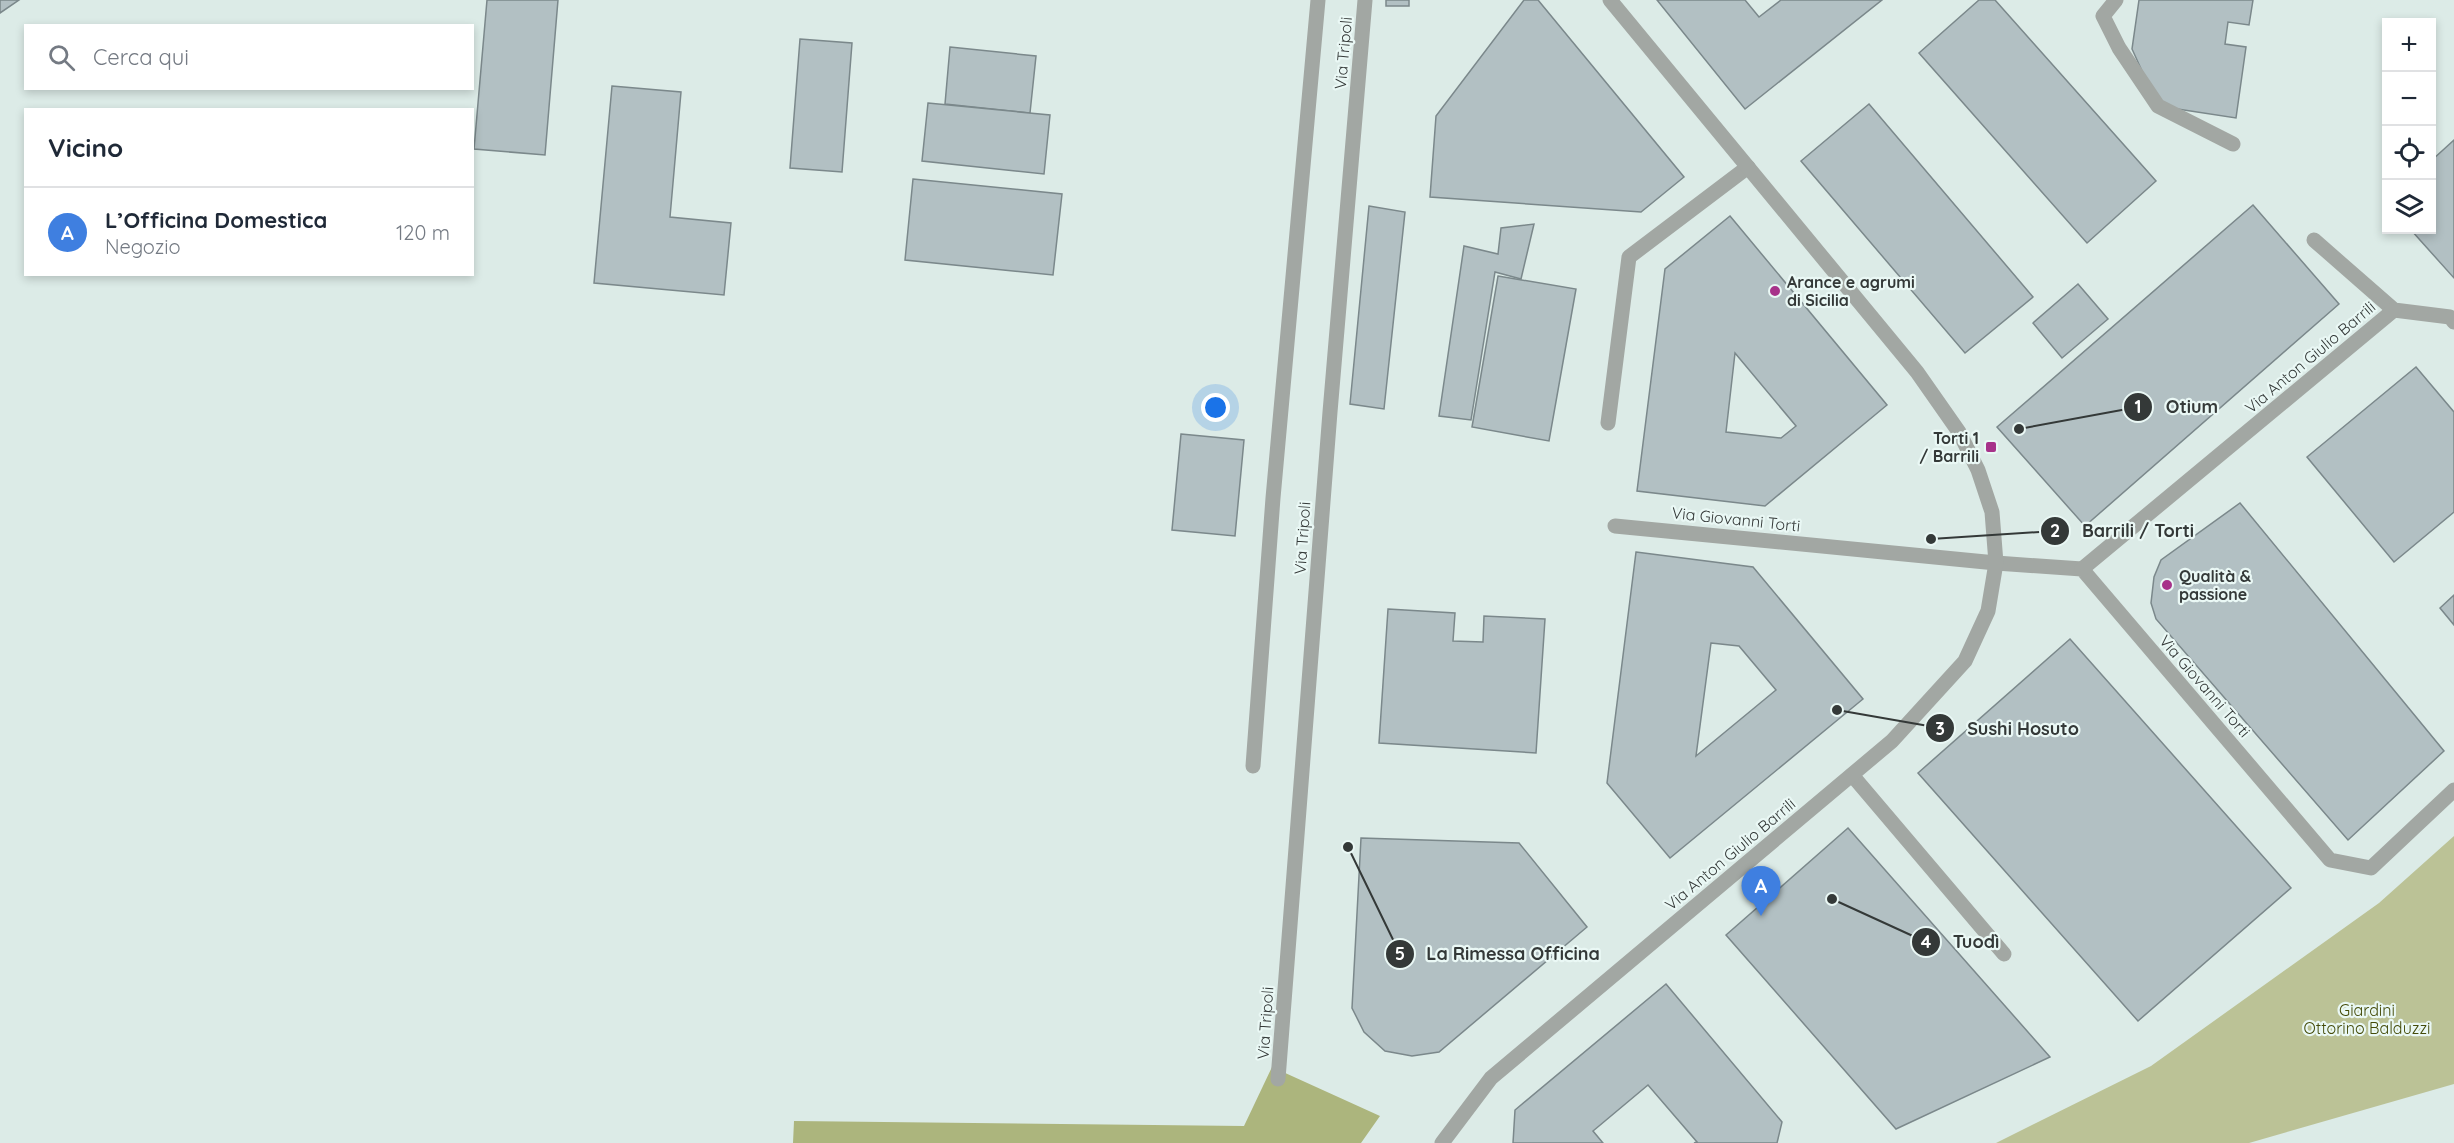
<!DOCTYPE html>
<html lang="it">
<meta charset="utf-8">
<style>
body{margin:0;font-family:Quicksand,sans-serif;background:#f2f2f3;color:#1f2937}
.controls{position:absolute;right:18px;top:18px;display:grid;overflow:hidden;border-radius:0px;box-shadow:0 3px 9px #0003}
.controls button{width:54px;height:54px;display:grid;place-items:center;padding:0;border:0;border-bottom:2px solid #e0e1e3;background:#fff;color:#1f2937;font:30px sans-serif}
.you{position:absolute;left:1216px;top:408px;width:21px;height:21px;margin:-15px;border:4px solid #fff;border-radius:50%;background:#1a73e8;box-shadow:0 0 0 9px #1a73e833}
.badge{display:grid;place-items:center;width:39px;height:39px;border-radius:50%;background:#0b8043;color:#fff;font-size:20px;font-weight:700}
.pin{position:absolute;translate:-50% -50px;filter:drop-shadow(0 2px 3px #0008)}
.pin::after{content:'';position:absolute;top:32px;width:21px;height:18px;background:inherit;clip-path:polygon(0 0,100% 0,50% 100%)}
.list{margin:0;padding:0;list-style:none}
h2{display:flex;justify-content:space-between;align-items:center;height:78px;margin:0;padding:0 24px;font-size:26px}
h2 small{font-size:20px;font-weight:400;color:#747a83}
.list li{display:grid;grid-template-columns:39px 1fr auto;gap:18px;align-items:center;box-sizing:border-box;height:90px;padding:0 24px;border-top:2px solid #e0e1e3}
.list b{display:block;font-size:22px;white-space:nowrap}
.list p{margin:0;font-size:20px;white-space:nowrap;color:#747a83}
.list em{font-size:20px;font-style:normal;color:#747a83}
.icon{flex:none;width:33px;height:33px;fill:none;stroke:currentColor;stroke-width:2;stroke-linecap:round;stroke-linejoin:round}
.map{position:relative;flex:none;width:2454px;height:1143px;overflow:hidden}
.search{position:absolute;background:#fff;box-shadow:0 3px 9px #0003;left:24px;top:24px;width:450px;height:66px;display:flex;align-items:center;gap:15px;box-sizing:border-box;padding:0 21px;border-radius:0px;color:#747a83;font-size:22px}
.panel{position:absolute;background:#fff;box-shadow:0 3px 9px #0003;left:24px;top:108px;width:450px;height:168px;border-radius:0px}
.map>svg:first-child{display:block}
</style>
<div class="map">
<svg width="2454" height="1143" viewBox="0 0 2454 1143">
<rect width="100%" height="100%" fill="#dcebe7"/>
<path fill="#bbc296" d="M 2454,836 L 2454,1084 L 2249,1143 L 1996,1143 L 2151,1066 L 2379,903 Z"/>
<path fill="#acb57d" d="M 1272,1067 L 1380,1116 L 1361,1143 L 793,1143 L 794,1121 L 1244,1126 Z"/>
<g fill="#b2c0c3" stroke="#7b888b" stroke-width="1.5" fill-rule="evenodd">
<path d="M 0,0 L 19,0 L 0,13 Z"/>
<path d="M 487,0 L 558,0 L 545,155 L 474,149 Z"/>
<rect x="1386" y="0" width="23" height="6"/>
<path d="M 1524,0 L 1538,0 L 1684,177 L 1641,212 L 1430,197 L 1436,116 Z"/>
<path d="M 1657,0 L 1745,0 L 1759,17 L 1781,0 L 1882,0 L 1745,109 Z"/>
<path d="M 1979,0 L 1995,0 L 2156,181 L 2087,243 L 1919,53 Z"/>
<path d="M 2139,0 L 2253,0 L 2249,25 L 2228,22 L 2225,44 L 2246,47 L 2236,118 L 2158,106 L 2132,49 Z"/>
<path d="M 800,39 L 852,43 L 842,172 L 790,168 Z"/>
<path d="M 950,47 L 1036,56 L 1030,113 L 945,104 Z"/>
<path d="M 612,86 L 681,92 L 670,217 L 731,223 L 724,295 L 594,283 Z"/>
<path d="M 928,103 L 1050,115 L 1044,174 L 922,161 Z"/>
<path d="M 1869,104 L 2033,297 L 1965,353 L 1801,161 Z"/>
<path d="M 2454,140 L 2454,278 L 2411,230 L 2432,230 L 2432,160 Z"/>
<path d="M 913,179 L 1062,194 L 1053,275 L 905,260 Z"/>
<path d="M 2253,205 L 2339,304 L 2085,526 L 1997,427 Z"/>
<path d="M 1369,206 L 1405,212 L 1384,409 L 1350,404 Z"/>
<path d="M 1730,216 L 1887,405 L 1765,506 L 1637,491 L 1665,269 ZM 1735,353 L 1796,426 L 1781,438 L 1726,432 Z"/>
<path d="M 1534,224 L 1521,279 L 1495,272 L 1471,420 L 1439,416 L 1464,246 L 1498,254 L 1501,228 Z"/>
<path d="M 1498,276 L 1576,289 L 1549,441 L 1472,427 Z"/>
<path d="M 2078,284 L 2108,319 L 2062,358 L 2033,323 Z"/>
<path d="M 2416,367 L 2454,412 L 2454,512 L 2394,562 L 2307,457 Z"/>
<path d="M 1181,434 L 1244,440 L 1235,536 L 1172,530 Z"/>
<path d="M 2240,503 L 2444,751 L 2348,840 L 2156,619 L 2151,603 L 2154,577 L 2161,560 Z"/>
<path d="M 1636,552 L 1753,567 L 1863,699 L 1670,858 L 1607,783 ZM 1711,643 L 1739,646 L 1776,690 L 1696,756 Z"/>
<path d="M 2454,595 L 2454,625 L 2440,608 Z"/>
<path d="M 1388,609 L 1455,613 L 1453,641 L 1483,642 L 1484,616 L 1545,619 L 1536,753 L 1379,743 Z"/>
<path d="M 2070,639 L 2291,888 L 2138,1021 L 1918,773 Z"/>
<path d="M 1848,828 L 2050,1057 L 1896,1129 L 1726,935 Z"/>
<path d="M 1361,838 L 1519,843 L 1587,927 L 1439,1052 L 1412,1056 L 1385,1051 L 1364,1032 L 1352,1008 Z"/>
<path d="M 1666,984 L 1782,1122 L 1777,1143 L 1694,1143 L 1697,1142 L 1648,1085 L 1593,1131 L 1603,1143 L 1513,1143 L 1515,1110 Z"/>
</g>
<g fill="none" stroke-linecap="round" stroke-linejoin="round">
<g stroke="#a2a7a3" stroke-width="15">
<path d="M 2116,0 L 2103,16 L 2119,48 L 2158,106 L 2233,144"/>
<path d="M 2314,240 L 2394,310 L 2450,317 L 2454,322"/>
<path d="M 1608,423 L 1629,257 L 1748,167"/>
<path d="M 1615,526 L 1996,563 L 2082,569 L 2330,860 L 2371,868 L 2454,790"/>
<path d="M 2082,569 L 2394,310"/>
<path d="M 1253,766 L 1273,498 L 1318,0"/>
<path d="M 1852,775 L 2004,954"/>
<path d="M 1278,1079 L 1330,412 L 1365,0"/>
<path d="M 1442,1143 L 1491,1078 L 1892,741 L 1965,661 L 1988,611 L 1996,563 L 1992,512 L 1978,470 L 1959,432 L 1917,372 L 1610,0"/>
</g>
</g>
<g fill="#a7328a" stroke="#eaf8f5" stroke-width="2">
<circle cx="1775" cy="291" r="6"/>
<rect x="1985" y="441" width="12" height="12" rx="3"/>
<circle cx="2167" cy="585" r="6"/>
</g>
<g text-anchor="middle" stroke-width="4.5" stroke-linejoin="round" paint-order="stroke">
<g font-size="16" fill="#343938" stroke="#eaf8f5">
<text transform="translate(1343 53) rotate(-85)" y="6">Via Tripoli</text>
<text transform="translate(2310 357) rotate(-40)" y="6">Via Anton Giulio Barrili</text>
<text transform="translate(1736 519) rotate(6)" y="6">Via Giovanni Torti</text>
<text transform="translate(1302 538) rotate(-86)" y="6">Via Tripoli</text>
<text transform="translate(2205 686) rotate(49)" y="6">Via Giovanni Torti</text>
<text transform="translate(1730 854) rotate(-40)" y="6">Via Anton Giulio Barrili</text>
<text transform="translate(1265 1023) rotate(-86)" y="6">Via Tripoli</text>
</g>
<g font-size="16" font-weight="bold" fill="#343938" stroke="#eaf8f5" text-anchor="start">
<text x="1787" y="288">Arance e agrumi<tspan x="1787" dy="18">di Sicilia</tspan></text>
<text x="1979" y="444" text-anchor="end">Torti 1<tspan x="1979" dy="18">/ Barrili</tspan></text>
<text x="2179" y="582">Qualità &amp;<tspan x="2179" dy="18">passione</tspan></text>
</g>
<g font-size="16" fill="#444b08" stroke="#eaf8f5">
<text x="2367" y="1016">Giardini<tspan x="2367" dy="18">Ottorino Balduzzi</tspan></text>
</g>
</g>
<path fill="none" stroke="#343938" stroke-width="2" d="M2019 429L2138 407M1931 539L2055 531M1837 710L1940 728M1832 899L1926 942M1348 847L1400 954"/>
<g fill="#343938" stroke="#eaf8f5" stroke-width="2">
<circle cx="2019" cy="429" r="6"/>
<circle cx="1931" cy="539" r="6"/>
<circle cx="1837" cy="710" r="6"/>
<circle cx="1832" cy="899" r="6"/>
<circle cx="1348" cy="847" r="6"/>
<circle cx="2138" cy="407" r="15"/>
<circle cx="2055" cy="531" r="15"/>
<circle cx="1940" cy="728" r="15"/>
<circle cx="1926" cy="942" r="15"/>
<circle cx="1400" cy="954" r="15"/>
</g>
<g font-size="18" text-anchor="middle" font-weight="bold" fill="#fff">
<text x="2138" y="413">1</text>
<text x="2055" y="537">2</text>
<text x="1940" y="735">3</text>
<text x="1926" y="948">4</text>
<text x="1400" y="960">5</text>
</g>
<g font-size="18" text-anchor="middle" font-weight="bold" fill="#343938" stroke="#eaf8f5" stroke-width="4.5" stroke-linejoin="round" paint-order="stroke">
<text x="2192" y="413">Otium</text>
<text x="2138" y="537">Barrili / Torti</text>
<text x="2023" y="735">Sushi Hosuto</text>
<text x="1976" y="948">Tuodì</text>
<text x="1513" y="960">La Rimessa Officina</text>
</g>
</svg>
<div class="controls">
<button>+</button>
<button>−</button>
<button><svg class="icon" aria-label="locate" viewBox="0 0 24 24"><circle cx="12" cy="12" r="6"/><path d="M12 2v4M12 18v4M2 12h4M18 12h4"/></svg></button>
<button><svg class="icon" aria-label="layers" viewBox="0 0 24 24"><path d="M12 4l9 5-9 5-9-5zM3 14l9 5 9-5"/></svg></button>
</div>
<div class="you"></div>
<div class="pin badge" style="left:1761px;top:916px;background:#3f7fe0">A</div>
<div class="search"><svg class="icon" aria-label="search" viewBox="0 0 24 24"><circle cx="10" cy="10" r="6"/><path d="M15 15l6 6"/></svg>Cerca qui</div>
<section class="panel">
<h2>Vicino<small></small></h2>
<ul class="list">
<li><span class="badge" style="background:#3f7fe0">A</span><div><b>L’Officina Domestica</b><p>Negozio</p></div><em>120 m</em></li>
</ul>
</section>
</div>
